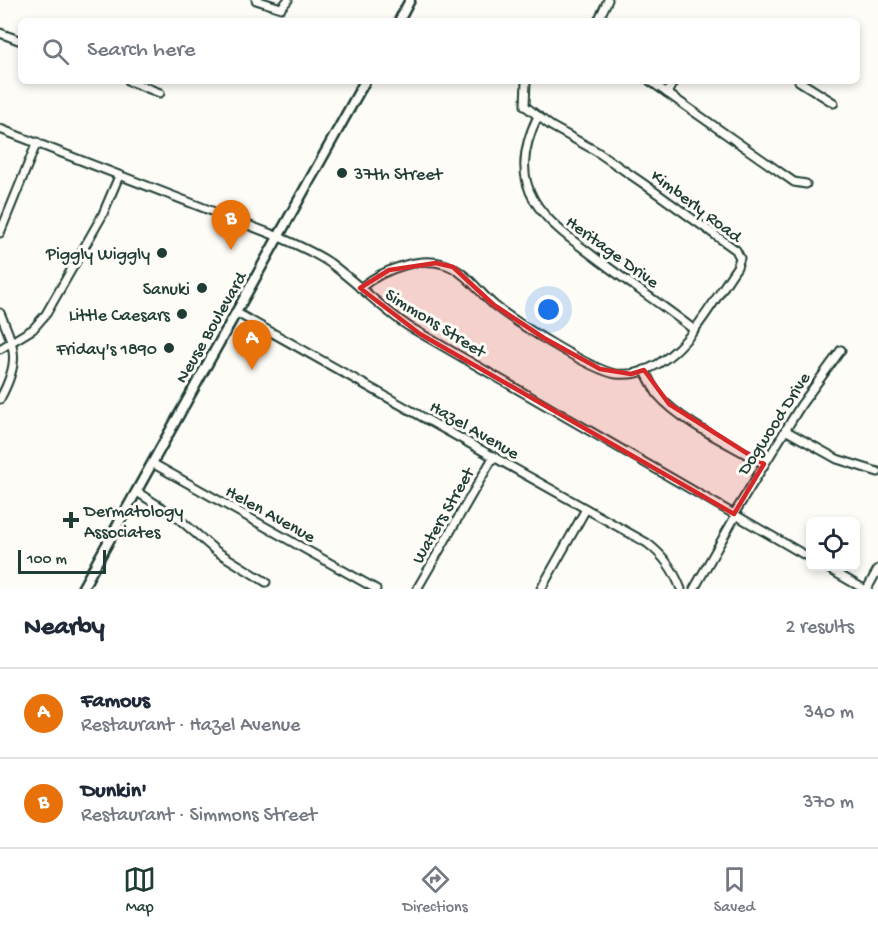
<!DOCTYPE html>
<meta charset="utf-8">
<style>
body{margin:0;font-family:"Gochi Hand",sans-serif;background:#f6f6f7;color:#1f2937}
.controls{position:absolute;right:18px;bottom:18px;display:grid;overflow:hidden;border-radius:9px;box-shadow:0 3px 9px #0003}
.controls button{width:54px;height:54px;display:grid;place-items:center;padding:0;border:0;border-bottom:2px solid #e0e1e3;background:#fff;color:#1f2937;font:30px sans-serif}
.scale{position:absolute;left:18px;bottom:15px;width:88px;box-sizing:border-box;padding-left:6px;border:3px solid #1f3d34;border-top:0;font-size:16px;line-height:21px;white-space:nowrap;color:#1f3d34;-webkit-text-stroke:4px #fdfcf7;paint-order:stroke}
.you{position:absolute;left:549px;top:310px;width:21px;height:21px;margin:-15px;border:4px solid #fff;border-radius:50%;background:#1a73e8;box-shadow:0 0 0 9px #1a73e833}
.badge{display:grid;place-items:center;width:39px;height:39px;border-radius:50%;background:#1f3d34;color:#fff;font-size:20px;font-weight:700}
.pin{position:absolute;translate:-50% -50px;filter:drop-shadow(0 2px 3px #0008)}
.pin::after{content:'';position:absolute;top:32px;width:21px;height:18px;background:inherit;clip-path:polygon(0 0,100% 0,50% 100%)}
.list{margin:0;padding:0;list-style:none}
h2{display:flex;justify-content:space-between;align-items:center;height:78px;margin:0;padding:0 24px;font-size:26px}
h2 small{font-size:20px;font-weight:400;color:#747a83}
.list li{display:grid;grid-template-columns:39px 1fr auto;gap:18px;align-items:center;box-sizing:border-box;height:90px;padding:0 24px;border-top:2px solid #e0e1e3}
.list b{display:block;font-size:22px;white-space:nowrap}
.list p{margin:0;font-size:20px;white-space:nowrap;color:#747a83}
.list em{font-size:20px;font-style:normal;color:#747a83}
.icon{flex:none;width:33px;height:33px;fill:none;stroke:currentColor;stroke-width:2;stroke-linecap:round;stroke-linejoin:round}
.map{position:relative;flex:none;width:878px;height:589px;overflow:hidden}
.search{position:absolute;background:#fff;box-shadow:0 3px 9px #0003;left:18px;right:18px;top:18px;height:66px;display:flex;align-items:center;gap:15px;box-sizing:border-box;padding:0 21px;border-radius:9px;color:#747a83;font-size:22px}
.sheet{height:258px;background:#fff}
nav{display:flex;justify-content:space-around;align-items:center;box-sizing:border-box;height:84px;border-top:2px solid #e0e1e3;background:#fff;font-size:16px;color:#747a83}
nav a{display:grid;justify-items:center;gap:3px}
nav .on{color:#1f3d34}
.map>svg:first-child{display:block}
</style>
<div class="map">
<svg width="878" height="589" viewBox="0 0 878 589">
<rect width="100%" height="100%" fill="#fdfcf7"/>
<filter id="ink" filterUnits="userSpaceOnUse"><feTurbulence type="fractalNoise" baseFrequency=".0167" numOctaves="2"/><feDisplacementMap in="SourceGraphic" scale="12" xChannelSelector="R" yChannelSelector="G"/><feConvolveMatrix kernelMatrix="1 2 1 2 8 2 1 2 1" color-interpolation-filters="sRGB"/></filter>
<g filter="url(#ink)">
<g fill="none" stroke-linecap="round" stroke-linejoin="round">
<defs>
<g id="minor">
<path d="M 256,0 L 281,8 L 288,0"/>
<path d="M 598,21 L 608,0"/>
<path d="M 0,33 L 21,41"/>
<path d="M 129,81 L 160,93"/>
<path d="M 650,81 L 794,182 L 806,184"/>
<path d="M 799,81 L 834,103"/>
<path d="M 667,93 L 674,81"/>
<path d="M 538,116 C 500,193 549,223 604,264 C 633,286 664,306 693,329"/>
<path d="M 0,129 L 279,237 C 297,245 314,252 330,263 C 357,283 380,307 408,326 L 810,558"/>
<path d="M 0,233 L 37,142"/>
<path d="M 360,288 C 382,270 425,252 453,268 C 469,276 480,293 494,305 C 515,322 591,370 616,374 C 627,375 638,374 648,369 C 688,352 713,301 737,267 L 740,258 L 736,250 L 644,184 L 596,151 L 551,126 L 525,106 L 526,81"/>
<path d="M 0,313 C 16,350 20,362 0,399"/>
<path d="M 237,313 L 647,543 C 664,556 673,569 681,589"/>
<path d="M 0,349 L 33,329 L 46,314 L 102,216 L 119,176"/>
<path d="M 644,370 C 649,378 653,388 658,395 C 682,423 732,445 764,464"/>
<path d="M 785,430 L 837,459 L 878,472"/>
<path d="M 152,463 L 376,589"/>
<path d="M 137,492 L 178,518 L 216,551 L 266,582"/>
<path d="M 734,514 L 801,405 L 841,350"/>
<path d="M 824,566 L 864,589"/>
<path d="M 417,589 L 494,456"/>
<path d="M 541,589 L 586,509"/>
<path d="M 694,589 L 736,515"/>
<path d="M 867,589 L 878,569"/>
</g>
<g id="major">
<path d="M 399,21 L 410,0"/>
<path d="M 82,589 L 365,81"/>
</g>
</defs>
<use href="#minor" stroke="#1f3d34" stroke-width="11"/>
<use href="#major" stroke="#1f3d34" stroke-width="13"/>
<use href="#minor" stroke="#fdfcf7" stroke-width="7"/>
<use href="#major" stroke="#fdfcf7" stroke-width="8"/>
</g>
</g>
<path fill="#d62828" fill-opacity="0.2" stroke="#d62828" stroke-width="4.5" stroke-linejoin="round" d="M 436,263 L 453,267 L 494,305 L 544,338 L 600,369 L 631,374 L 644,370 L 669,404 L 764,464 L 734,514 L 420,334 L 360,288 L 389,270 Z"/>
<g fill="#1f3d34" stroke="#fdfcf7" stroke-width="2">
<circle cx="342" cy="173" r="6"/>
<circle cx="162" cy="253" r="6"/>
<circle cx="202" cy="288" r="6"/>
<circle cx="182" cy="314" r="6"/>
<circle cx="169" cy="348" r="6"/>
<path d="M68 511h6v6h6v6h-6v6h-6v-6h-6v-6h6z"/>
</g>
<g text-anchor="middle" stroke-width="6" stroke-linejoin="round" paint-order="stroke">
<g font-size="18" fill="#1f3d34" stroke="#fdfcf7" text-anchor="end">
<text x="354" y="179" text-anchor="start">37th Street</text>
<text x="150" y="259">Piggly Wiggly</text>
<text x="190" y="294">Sanuki</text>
<text x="170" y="320">Little Caesars</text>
<text x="157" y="354">Friday's 1890</text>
<text x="84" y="516" text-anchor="start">Dermatology<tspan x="84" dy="21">Associates</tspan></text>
</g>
<g font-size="18" fill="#1f3d34" stroke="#fdfcf7">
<text transform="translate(697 205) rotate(37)" y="6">Kimberly Road</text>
<text transform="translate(613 251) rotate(36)" y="6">Heritage Drive</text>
<text transform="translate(436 322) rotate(32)" y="6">Simmons Street</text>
<text transform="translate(210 327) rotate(-60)" y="6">Neuse Boulevard</text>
<text transform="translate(773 423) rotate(-57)" y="6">Dogwood Drive</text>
<text transform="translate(475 429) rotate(30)" y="6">Hazel Avenue</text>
<text transform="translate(271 513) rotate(29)" y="6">Helen Avenue</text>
<text transform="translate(442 515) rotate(-60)" y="6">Waters Street</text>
</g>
</g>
</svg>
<div class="controls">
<button><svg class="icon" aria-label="locate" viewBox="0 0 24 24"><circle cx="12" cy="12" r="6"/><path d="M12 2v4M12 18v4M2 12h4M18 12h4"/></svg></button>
</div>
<div class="scale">100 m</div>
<div class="you"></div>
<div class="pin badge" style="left:252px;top:370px;background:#e8710a">A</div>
<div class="pin badge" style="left:231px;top:250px;background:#e8710a">B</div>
<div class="search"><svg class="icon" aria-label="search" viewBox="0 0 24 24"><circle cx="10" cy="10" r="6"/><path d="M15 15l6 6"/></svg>Search here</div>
</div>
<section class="sheet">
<h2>Nearby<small>2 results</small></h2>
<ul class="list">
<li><span class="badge" style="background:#e8710a">A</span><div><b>Famous</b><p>Restaurant · Hazel Avenue</p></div><em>340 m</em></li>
<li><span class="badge" style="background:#e8710a">B</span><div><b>Dunkin'</b><p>Restaurant · Simmons Street</p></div><em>370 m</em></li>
</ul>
</section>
<nav>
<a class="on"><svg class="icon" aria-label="map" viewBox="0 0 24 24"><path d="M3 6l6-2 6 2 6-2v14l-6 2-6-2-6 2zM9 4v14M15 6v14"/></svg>Map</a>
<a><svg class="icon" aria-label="directions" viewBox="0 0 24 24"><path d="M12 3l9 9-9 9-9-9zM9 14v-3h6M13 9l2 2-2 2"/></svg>Directions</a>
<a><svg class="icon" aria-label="saved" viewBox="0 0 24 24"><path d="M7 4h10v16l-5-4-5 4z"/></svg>Saved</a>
</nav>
